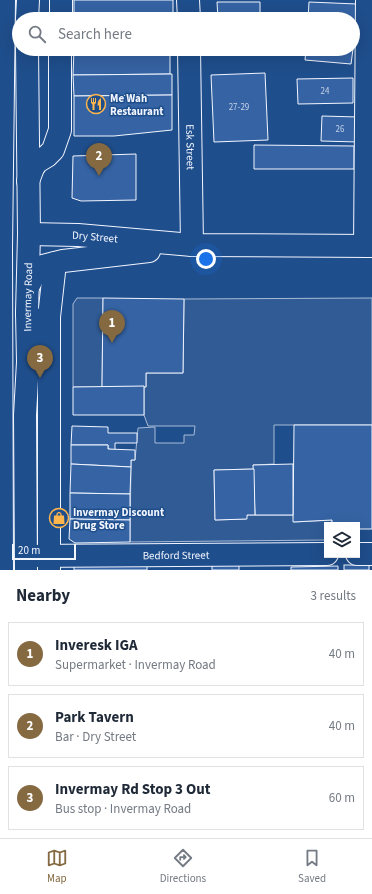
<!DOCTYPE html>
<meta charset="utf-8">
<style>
body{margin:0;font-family:"Source Sans 3",sans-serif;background:#f2f2f3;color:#1f2937}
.controls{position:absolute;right:12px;bottom:12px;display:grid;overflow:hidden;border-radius:0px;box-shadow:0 4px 16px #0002}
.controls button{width:36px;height:36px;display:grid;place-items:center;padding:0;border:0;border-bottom:1px solid #e0e1e3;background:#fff;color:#1f2937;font:20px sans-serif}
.scale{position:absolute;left:12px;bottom:10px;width:64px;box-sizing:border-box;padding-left:4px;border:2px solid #f2f6ff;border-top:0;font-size:11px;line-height:14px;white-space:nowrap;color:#f2f6ff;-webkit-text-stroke:3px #1f4e8c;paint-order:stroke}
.you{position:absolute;left:206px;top:259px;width:14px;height:14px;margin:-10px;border:3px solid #fff;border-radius:50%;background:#1a73e8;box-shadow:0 0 0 6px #1a73e833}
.badge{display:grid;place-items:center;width:26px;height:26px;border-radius:50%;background:#846941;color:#fff;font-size:13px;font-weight:700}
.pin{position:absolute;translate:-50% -33px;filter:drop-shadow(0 1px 2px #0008)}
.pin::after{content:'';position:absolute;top:21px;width:14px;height:12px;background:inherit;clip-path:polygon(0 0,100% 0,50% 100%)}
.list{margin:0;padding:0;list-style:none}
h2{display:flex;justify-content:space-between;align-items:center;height:52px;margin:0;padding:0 16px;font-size:17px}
h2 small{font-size:13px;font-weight:400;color:#747a83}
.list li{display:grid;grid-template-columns:26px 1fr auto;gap:12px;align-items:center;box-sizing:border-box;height:64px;margin:0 8px 8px;padding:0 8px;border:1px solid #e0e1e3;border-radius:0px}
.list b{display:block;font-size:15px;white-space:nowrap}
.list p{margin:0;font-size:13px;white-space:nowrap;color:#747a83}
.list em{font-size:13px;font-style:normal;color:#747a83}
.icon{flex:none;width:22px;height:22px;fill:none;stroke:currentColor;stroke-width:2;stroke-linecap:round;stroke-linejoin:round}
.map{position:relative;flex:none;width:372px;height:570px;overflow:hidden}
.search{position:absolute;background:#fff;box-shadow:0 4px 16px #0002;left:12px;right:12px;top:12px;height:44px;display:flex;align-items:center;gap:10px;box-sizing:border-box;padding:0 14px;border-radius:22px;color:#747a83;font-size:15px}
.sheet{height:268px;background:#fff}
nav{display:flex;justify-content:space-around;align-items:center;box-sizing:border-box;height:56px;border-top:1px solid #e0e1e3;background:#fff;font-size:11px;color:#747a83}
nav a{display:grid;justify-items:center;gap:2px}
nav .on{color:#846941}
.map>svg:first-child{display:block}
</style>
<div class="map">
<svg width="372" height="570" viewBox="0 0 372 570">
<rect width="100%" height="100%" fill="#1f4e8c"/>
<g fill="#305b95" stroke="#a8bbd7">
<path d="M 77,298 L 103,298 L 102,387 L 73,387 L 73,304 Z"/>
<path d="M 372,298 L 372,425 L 274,425 L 274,464 L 253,465 L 254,469 L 214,470 L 215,520 L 246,519 L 247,515 L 293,515 L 294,522 L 332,520 L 332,525 L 327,525 L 327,540 L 130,542 L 131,460 L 135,460 L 138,428 L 155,427 L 155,443 L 184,443 L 184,435 L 194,435 L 195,426 L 148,426 L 144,415 L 144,386 L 146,387 L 146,373 L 183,373 L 184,299 Z"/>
</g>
<g fill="#3563a3" stroke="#f2f6ff">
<rect x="74" y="0" width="99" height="19"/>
<path d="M 217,2 L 260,2 L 260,19 L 218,19 Z"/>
<path d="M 309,2 L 357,4 L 356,34 L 353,34 L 353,19 L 308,19 Z"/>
<path d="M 74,49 L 170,49 L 170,74 L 73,75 Z"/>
<path d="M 306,49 L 353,49 L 351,64 L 305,60 Z"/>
<path d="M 265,73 L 268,140 L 214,142 L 211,75 Z"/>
<path d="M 172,74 L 172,95 L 74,96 L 73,75 Z"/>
<path d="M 353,78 L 353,103 L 298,104 L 297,79 Z"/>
<path d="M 172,95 L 172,130 L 114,136 L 74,136 L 74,96 Z"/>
<path d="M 322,116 L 358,117 L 358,142 L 321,141 Z"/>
<path d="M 254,145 L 354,146 L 354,169 L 254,169 Z"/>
<path d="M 136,154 L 136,200 L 81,201 L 72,198 L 73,156 Z"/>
<path d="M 103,298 L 184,299 L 183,373 L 146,373 L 146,387 L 102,387 Z"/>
<path d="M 144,386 L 144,415 L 73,415 L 73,387 Z"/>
<path d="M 294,425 L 372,425 L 372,529 L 357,529 L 357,525 L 332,525 L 332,520 L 293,522 Z"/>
<path d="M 72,426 L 108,427 L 108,433 L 137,433 L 137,443 L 115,443 L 115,450 L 108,449 L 108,445 L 71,445 Z"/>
<path d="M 71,445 L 108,445 L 108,449 L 135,450 L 135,460 L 131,460 L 131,467 L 71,464 Z"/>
<path d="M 71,464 L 131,467 L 130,494 L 70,493 Z"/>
<path d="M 293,464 L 293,515 L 255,515 L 253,465 Z"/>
<path d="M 254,469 L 255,515 L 247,515 L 247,519 L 215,520 L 214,470 Z"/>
<path d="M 70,493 L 130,494 L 130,520 L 70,519 Z"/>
<path d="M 70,519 L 130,520 L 130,542 L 75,543 L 69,539 Z"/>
<rect x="74" y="557" width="73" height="13"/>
<path d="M 239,562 L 239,570 L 212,570 L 212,564 Z"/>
<rect x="344" y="565" width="25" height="5"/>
<path d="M 338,566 L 338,570 L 291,570 L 291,567 Z"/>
</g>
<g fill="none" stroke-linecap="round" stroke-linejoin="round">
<defs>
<g id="minor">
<path d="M 188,0 L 189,19"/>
<path d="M 61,19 L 61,0"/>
<path id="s1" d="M 189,49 L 192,245"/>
<path d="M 28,181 L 33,168 L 37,162 L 47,156 L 53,150 L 60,130 L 60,49"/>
<path id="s2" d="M 29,234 L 78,235 L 192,245 L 372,246"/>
<path d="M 365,246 L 367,0"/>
<path d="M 28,287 L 35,273 L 43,266 L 63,261 L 149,251"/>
<path d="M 27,313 L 42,327 L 49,336 L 49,569"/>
<path d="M 49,336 L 49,317 L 55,263"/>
<path d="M 357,554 L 372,554"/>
<path id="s3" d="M 26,556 L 327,554"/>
</g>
<g id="major">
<path d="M 27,19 L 28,0"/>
<path d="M 2,570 L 1,249 L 4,0"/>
<path id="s4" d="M 26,570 L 25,415 L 28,362 L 27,313 L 29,234 L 27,49"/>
</g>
</defs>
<use href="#minor" stroke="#f2f6ff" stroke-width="24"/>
<use href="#major" stroke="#f2f6ff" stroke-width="24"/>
<use href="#minor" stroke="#1f4e8c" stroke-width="22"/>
<use href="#major" stroke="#1f4e8c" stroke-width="22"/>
</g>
<defs>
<symbol id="restaurant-ring" viewBox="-11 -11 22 22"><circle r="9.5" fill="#1f4e8c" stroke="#ffb74d" stroke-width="1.5"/><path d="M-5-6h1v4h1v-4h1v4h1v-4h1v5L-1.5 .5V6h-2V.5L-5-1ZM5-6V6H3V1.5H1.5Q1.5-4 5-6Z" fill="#ffb74d"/></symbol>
<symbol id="shop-ring" viewBox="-11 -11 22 22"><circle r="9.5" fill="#1f4e8c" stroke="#ffb74d" stroke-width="1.5"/><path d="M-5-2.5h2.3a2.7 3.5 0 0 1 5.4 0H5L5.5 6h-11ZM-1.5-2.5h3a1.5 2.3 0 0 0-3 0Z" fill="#ffb74d"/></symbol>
</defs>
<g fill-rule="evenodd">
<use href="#restaurant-ring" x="85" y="93" width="22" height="22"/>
<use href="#shop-ring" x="48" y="507" width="22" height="22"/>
</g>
<g text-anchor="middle" stroke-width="3" stroke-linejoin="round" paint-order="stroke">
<g font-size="9" fill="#c3d1e8">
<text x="325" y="94">24</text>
<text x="239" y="110">27-29</text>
<text x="340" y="132">26</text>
</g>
<g font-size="11" font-weight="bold" fill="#f2f6ff" stroke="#1f4e8c" text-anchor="start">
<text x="110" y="102">Me Wah<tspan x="110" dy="13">Restaurant</tspan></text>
<text x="73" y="516">Invermay Discount<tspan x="73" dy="13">Drug Store</tspan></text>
</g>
<g font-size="11" fill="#f2f6ff" stroke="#1f4e8c">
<text dy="4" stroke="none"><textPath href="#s1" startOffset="98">Esk Street</textPath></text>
<text dy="4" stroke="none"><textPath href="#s2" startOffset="66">Dry Street</textPath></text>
<text dy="4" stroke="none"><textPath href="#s4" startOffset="273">Invermay Road</textPath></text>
<text dy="4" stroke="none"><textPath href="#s3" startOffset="150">Bedford Street</textPath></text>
</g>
</g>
</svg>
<div class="controls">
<button><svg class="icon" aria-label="layers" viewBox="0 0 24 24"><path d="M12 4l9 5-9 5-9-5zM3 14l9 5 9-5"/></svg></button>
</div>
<div class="scale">20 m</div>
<div class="you"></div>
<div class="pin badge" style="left:112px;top:343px">1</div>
<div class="pin badge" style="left:99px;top:176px">2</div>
<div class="pin badge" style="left:40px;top:378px">3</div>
<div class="search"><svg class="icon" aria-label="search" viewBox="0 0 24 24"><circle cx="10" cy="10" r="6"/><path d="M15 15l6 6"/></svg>Search here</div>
</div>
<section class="sheet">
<h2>Nearby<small>3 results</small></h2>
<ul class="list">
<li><span class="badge">1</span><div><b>Inveresk IGA</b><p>Supermarket · Invermay Road</p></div><em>40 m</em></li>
<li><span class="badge">2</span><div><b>Park Tavern</b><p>Bar · Dry Street</p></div><em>40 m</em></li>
<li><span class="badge">3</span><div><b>Invermay Rd Stop 3 Out</b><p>Bus stop · Invermay Road</p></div><em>60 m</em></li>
</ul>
</section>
<nav>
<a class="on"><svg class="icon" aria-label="map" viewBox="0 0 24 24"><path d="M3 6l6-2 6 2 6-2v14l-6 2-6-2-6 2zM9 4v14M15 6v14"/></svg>Map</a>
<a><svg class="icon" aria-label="directions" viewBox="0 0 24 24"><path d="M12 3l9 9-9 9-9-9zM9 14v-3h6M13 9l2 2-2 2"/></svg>Directions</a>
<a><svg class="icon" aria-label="saved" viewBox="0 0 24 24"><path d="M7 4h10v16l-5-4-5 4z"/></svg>Saved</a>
</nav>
